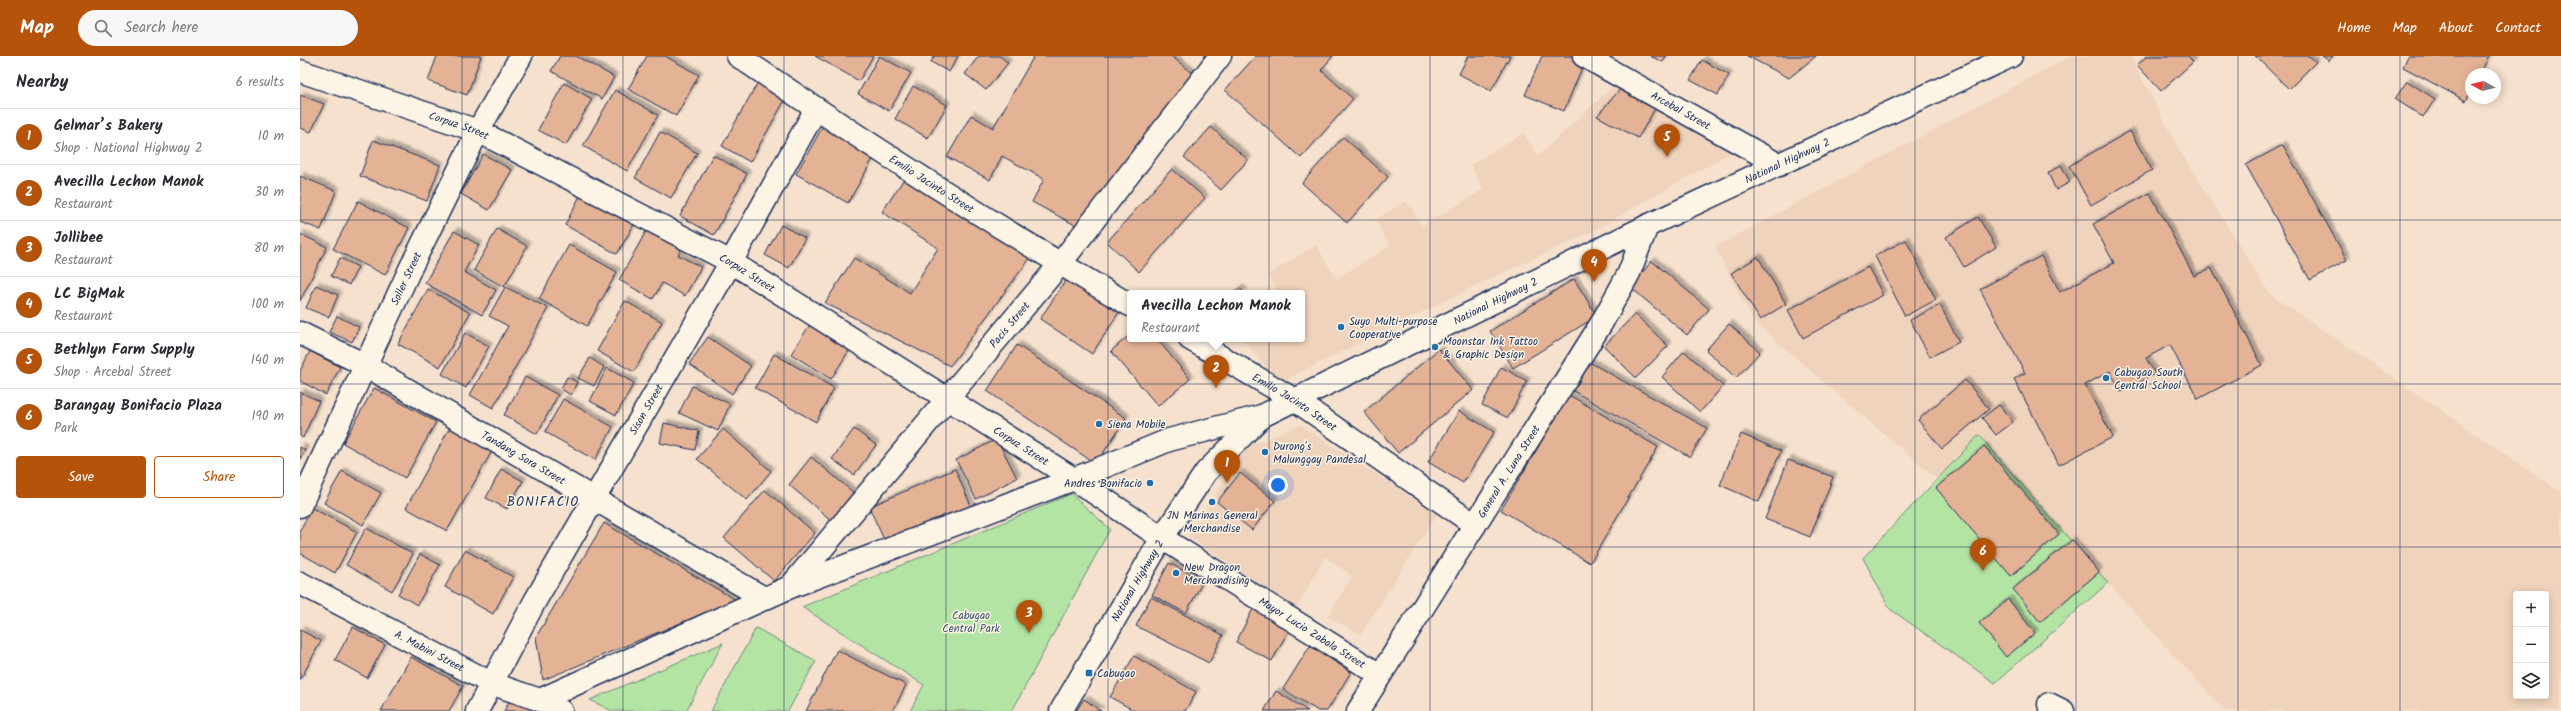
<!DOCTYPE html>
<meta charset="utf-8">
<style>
body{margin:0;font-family:Kalam,sans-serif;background:#f7f7f7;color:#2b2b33}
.controls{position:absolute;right:12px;bottom:12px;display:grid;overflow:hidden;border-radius:4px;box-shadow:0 2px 10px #0003}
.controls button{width:36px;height:36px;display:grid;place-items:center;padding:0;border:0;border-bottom:1px solid #e1e1e2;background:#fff;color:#2b2b33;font:20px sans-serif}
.compass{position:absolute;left:2165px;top:12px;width:36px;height:36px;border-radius:50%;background:#fff;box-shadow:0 2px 10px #0003;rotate:278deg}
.you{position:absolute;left:978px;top:429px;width:14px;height:14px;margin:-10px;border:3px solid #fff;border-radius:50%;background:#1a73e8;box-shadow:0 0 0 6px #1a73e833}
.badge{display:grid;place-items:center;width:26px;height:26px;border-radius:50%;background:#b45309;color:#fff;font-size:13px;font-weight:700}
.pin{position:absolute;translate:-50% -33px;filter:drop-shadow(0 1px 2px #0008)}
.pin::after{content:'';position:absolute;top:21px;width:14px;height:12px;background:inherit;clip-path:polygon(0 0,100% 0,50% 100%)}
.popup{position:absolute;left:827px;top:234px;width:178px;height:52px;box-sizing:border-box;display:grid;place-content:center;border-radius:4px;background:#fff;filter:drop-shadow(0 1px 3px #0005);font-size:13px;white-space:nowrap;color:#7c7c81}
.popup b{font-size:15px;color:#2b2b33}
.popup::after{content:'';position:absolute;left:50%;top:100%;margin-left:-8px;border:8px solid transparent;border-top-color:#fff}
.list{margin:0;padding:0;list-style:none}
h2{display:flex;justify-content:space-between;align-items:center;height:52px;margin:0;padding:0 16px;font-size:17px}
h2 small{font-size:13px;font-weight:400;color:#7c7c81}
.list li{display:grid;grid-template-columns:26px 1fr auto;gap:12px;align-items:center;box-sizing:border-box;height:56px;padding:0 16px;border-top:1px solid #e1e1e2}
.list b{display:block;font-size:15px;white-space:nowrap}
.list p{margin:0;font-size:13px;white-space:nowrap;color:#7c7c81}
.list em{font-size:13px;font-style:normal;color:#7c7c81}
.actions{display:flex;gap:8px;padding:12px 16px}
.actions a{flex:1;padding:9px 0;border:1px solid #b45309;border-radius:4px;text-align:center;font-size:14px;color:#b45309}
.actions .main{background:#b45309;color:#fff}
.icon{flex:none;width:22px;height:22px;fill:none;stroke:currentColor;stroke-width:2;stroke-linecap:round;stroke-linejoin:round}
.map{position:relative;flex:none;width:2261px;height:655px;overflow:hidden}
header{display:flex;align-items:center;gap:24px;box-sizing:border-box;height:56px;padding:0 20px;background:#b45309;color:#fff}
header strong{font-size:19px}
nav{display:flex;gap:22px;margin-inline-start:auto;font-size:14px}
.search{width:280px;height:36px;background:#f7f7f7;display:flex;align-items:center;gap:10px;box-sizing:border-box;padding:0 14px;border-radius:22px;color:#7c7c81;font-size:15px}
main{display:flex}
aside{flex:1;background:#fff}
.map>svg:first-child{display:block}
</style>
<header>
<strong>Map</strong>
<div class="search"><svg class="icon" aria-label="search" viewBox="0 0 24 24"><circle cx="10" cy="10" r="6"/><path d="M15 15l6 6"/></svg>Search here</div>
<nav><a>Home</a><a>Map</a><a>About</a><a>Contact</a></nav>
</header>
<main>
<aside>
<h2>Nearby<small>6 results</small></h2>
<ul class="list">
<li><span class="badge">1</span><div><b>Gelmar’s Bakery</b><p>Shop · National Highway 2</p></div><em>10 m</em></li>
<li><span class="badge">2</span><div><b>Avecilla Lechon Manok</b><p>Restaurant</p></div><em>30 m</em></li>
<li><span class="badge">3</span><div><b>Jollibee</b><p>Restaurant</p></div><em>80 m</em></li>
<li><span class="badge">4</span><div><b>LC BigMak</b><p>Restaurant</p></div><em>100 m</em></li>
<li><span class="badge">5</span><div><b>Bethlyn Farm Supply</b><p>Shop · Arcebal Street</p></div><em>140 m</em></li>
<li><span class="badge">6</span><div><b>Barangay Bonifacio Plaza</b><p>Park</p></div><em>190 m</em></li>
</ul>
<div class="actions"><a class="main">Save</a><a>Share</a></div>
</aside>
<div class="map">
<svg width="2261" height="655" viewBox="0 0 2261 655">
<defs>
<filter id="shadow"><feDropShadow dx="3.5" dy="-3.5" stdDeviation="1" flood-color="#0004"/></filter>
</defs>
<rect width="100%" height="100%" fill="#f5e1cd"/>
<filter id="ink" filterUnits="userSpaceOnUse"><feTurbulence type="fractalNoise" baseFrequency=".025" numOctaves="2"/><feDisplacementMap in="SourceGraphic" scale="8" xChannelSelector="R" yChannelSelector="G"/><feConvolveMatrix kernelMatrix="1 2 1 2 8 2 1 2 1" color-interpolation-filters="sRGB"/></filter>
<g filter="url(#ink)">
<g fill="#f0d3bc" fill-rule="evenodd">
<path d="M 1771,0 L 1830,0 L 1880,95 L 1970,238 L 2261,436 L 2261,655 L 1925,655 L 1826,547 L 1680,380 L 1637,423 L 1453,265 L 1415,191 ZM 2216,538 L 2246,538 L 2246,640 L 2216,640 Z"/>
<path d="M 1320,24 L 1439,92 L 1289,177 L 1187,224 L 979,327 L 942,283 L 1002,283 L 1002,237 L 979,237 L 968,219 L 1016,189 L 1036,223 L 1090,190 L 1075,164 L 1106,145 L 1122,170 L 1184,133 L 1170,109 L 1224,77 L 1238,100 Z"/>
<path d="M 1000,369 L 1137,458 L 1061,578 L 1028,561 L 1052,520 L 1025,501 L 996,553 L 888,480 L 947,391 Z"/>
</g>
<g fill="#b4e4a3" stroke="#688a80">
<path d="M 1679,379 L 1808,527 L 1695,627 L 1590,553 L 1563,502 Z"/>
<path d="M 771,438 L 810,473 L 712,655 L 610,655 L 624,629 L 502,551 Z"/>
<path d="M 456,572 L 516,605 L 488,655 L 411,655 Z"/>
<path d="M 423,587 L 386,655 L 312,655 L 290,644 Z"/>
</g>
<g fill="#e4b295" stroke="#1b2f5e" filter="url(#shadow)">
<path d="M 137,0 L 181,0 L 167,39 L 128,25 Z"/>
<path d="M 260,0 L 276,0 L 314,21 L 302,43 L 251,15 Z"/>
<path d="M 347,0 L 365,0 L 399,19 L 376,60 L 328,33 Z"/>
<path d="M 515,0 L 573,0 L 559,25 Z"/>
<path d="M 579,0 L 611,17 L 589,55 L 558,38 Z"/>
<path d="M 634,0 L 658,0 L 649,16 L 631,6 Z"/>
<path d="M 679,0 L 700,0 L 708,7 L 686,34 L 665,18 Z"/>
<path d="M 734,0 L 871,0 L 894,18 L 777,170 L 732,146 L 744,123 L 702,100 L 690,124 L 647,101 L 671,59 L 693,72 Z"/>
<path d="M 956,0 L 1033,0 L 1021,14 L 1053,43 L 1001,102 L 925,34 Z"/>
<path d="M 1168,0 L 1210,0 L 1191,35 L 1159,18 Z"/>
<path d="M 1242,0 L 1281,0 L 1286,2 L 1264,55 L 1225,39 Z"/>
<path d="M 1350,0 L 1366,0 L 1363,6 Z"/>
<path d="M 1447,0 L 1516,0 L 1489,22 Z"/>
<path d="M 1847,0 L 1888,0 L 1893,6 L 1861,35 L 1837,9 Z"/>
<path d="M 1955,0 L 2009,0 L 2016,6 L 1989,33 Z"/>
<path d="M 2022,0 L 2033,0 L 2029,5 Z"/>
<path d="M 2108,0 L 2189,0 L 2180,18 L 2171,18 L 2171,35 L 2166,45 L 2103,11 Z"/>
<path d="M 1402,4 L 1429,19 L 1418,39 L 1390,24 Z"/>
<path d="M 2107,25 L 2135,43 L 2123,61 L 2095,43 Z"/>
<path d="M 458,26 L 486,42 L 450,106 L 422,90 Z"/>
<path d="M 264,27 L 292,43 L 266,89 L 238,74 Z"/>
<path d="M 613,30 L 647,49 L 628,82 L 595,63 Z"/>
<path d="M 1322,31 L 1356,51 L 1338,82 L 1297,60 Z"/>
<path d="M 315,34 L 358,59 L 327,115 L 283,90 Z"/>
<path d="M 0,39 L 24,48 L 11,76 L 0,72 Z"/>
<path d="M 523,70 L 575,99 L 548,147 L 496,118 Z"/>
<path d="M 911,71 L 948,104 L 921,134 L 884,101 Z"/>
<path d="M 1830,75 L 1852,114 L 1791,149 L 1769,110 Z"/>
<path d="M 360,76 L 397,97 L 371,142 L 335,122 Z"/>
<path d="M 1043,81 L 1088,121 L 1047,167 L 1002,127 Z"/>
<path d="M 73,84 L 140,109 L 127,145 L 60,120 Z"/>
<path d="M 1983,89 L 2047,204 L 2010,224 L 1946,109 Z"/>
<path d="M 183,98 L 212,114 L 189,154 L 161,138 Z"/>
<path d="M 413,99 L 447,118 L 414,179 L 380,160 Z"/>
<path d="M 1761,109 L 1770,126 L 1756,134 L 1748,117 Z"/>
<path d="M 872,113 L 905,142 L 839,216 L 807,186 Z"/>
<path d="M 0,120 L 36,135 L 21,174 L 0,166 Z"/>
<path d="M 604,123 L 733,198 L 650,310 L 525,247 L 554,202 L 610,237 L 638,192 L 582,156 Z"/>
<path d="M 282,136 L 336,165 L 317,198 L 265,169 Z"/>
<path d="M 1850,137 L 1894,220 L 1911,212 L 1962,309 L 1898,343 L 1870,289 L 1846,302 L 1855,318 L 1821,336 L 1810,315 L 1785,329 L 1813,381 L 1759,409 L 1714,323 L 1725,317 L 1680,233 L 1741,200 L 1760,236 L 1814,207 L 1793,168 Z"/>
<path d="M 58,145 L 109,172 L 85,219 L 33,193 Z"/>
<path d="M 1678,161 L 1696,191 L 1664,211 L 1646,181 Z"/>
<path d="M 481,169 L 505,182 L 489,212 L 465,199 Z"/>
<path d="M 349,170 L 383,189 L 378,199 L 401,211 L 385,240 L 362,227 L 353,243 L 319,224 Z"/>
<path d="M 197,173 L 227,190 L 204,231 L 174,214 Z"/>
<path d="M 154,175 L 179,189 L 164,216 L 196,234 L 182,259 L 125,227 Z"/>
<path d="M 0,178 L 27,191 L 0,245 Z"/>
<path d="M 1606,184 L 1636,244 L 1605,260 L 1575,200 Z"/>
<path d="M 269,189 L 317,216 L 287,270 L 239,243 Z"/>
<path d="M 1458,201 L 1486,248 L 1460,264 L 1431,217 Z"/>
<path d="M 40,202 L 58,211 L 49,229 L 31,220 Z"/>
<path d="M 1352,205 L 1409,253 L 1387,279 L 1330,231 Z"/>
<path d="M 1568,211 L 1583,239 L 1503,282 L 1488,254 Z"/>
<path d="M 770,218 L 821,253 L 792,298 L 740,263 Z"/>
<path d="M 1274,223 L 1297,260 L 1213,312 L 1190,275 Z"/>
<path d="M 16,229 L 38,239 L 29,261 L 6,252 Z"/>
<path d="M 205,231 L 248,252 L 193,352 L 170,339 L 208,270 L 189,260 Z"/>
<path d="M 939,232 L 945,237 L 934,237 Z"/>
<path d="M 128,233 L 170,257 L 140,311 L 98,288 Z"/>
<path d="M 325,245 L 362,266 L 334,316 L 297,295 Z"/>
<path d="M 1640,249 L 1659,286 L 1630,301 L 1610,264 Z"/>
<path d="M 1335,258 L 1368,290 L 1336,322 L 1304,290 Z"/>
<path d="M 37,260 L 59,271 L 52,286 L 29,276 Z"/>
<path d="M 511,267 L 550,293 L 531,323 L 491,298 Z"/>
<path d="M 1429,268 L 1460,296 L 1436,322 L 1406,294 Z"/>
<path d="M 165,277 L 189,290 L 166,332 L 142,318 Z"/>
<path d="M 830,279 L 830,283 L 857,283 L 890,323 L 858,350 L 811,295 Z"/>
<path d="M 408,281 L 451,310 L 432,338 L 389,308 Z"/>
<path d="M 717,289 L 826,362 L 796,408 L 687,335 Z"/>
<path d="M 1139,293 L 1173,334 L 1098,397 L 1064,356 Z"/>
<path d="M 10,295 L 40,311 L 26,339 L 0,325 L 0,315 Z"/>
<path d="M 1384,295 L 1423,330 L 1400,356 L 1362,321 Z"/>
<path d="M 474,298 L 534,332 L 516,366 L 455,332 Z"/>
<path d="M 290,302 L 304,311 L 294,330 L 278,322 Z"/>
<path d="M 1282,302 L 1407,372 L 1390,401 L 1266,331 Z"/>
<path d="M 1201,311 L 1227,325 L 1208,362 L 1182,349 Z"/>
<path d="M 307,312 L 334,327 L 316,359 L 290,345 Z"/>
<path d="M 225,321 L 258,339 L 237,378 L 204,359 Z"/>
<path d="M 267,321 L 277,326 L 271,339 L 261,333 Z"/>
<path d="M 1665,324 L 1689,353 L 1642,393 L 1618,364 Z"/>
<path d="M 392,330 L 430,348 L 418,375 L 379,357 Z"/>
<path d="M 74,332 L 136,366 L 105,422 L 43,387 Z"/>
<path d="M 0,336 L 19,345 L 3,382 L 0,380 Z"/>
<path d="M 1269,339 L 1358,391 L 1290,507 L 1201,454 Z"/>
<path d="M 263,343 L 313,371 L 295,404 L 245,376 Z"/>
<path d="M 1699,349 L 1713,366 L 1696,379 L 1682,362 Z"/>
<path d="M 1159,355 L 1194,376 L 1163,427 L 1128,406 Z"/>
<path d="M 364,367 L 399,375 L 395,394 L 360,387 Z"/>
<path d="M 150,371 L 192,395 L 147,475 L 106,452 Z"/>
<path d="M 423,373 L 471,415 L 447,444 L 397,403 Z"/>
<path d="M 554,373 L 576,389 L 554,419 L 532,403 Z"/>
<path d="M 1441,378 L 1481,395 L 1459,446 L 1420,429 Z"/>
<path d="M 697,383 L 717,422 L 676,443 L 656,404 Z"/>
<path d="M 1684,390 L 1759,478 L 1711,520 L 1636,432 Z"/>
<path d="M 0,391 L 5,394 L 0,404 Z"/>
<path d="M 511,401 L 554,437 L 531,464 L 489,429 Z"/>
<path d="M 1488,404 L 1533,421 L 1510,481 L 1465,463 Z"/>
<path d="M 201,413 L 223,425 L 207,453 L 186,442 Z"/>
<path d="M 655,413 L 671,450 L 586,488 L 569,451 Z"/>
<path d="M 42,415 L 81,437 L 63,469 L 24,447 Z"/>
<path d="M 940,417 L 975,445 L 952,474 L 917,446 Z"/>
<path d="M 465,434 L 515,477 L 474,525 L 424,482 Z"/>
<path d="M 12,452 L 57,476 L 35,517 L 0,497 L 0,474 Z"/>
<path d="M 304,467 L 436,544 L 243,624 L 236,581 Z"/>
<path d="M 66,472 L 113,498 L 92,535 L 46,509 Z"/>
<path d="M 1772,484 L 1799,516 L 1740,566 L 1713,533 Z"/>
<path d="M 165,494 L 213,521 L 193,558 L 145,531 Z"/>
<path d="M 120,498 L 140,509 L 117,549 L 98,538 Z"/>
<path d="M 869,507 L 903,525 L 886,557 L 852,539 Z"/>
<path d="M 851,541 L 923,579 L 909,607 L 836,570 Z"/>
<path d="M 1708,543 L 1735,577 L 1706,601 L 1679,567 Z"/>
<path d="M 953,553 L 990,572 L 972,605 L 936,586 Z"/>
<path d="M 53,571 L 85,589 L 67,622 L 35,604 Z"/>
<path d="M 0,574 L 21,585 L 0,624 Z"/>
<path d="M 1010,590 L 1051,616 L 1027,655 L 1018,655 L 983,633 Z"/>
<path d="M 537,594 L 606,629 L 593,655 L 506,655 Z"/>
<path d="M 834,600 L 896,636 L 885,655 L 835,655 L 810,641 Z"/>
<path d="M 111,601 L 163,630 L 149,655 L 81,655 Z"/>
<path d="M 976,635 L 1008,655 L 964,655 Z"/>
<path d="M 213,639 L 242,655 L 204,655 Z"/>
<path d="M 784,643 L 801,655 L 776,655 Z"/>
</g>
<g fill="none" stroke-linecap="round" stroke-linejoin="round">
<defs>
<g id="street">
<path id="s1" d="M 438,0 C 566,87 696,171 830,249"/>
<path id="s2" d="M 1284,0 L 1479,109"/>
<path id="s3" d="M 0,15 L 178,75 L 431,206 L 774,423 L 862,482 L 1080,619"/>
<path id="s4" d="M 0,277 L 65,309 L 464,542"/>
<path id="s5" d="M 890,283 L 995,344 L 1175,469"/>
<path id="s6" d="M 0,450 L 111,211 L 178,75 L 221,0"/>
<path id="s7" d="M 490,531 L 760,208 L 920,0"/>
<path d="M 1749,648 L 1763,655"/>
<path id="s8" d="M 177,655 L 235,545 L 431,206 L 516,53"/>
<path id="s9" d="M 1058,655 L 1301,268 L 1329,217 L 1347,170"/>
</g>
<g id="secondary">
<path id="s10" d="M 0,527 L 193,628 L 240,644 L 261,655"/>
<path d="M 240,644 L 490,531 L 774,423 L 869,384 L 962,360"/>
</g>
<g id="highway">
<path id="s11" d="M 761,655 L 862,482 L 906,416 L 962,360 L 1347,170 L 1711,0"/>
</g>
</defs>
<use href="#street" stroke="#1b2f5e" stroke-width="25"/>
<use href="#secondary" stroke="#1b2f5e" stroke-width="25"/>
<use href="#highway" stroke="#1b2f5e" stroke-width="25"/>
<use href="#street" stroke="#fcf5e5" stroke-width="22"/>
<use href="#secondary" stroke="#fcf5e5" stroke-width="22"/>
<use href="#highway" stroke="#fcf5e5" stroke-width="22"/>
</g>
</g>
<path fill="none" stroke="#1b2f5e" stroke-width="1" stroke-opacity="0.55" d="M 162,0 L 162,655M 323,0 L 323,655M 484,0 L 484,655M 646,0 L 646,655M 808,0 L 808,655M 969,0 L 969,655M 1130,0 L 1130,655M 1292,0 L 1292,655M 1454,0 L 1454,655M 1615,0 L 1615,655M 1776,0 L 1776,655M 1938,0 L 1938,655M 2100,0 L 2100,655M 0,164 L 2261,164M 0,328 L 2261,328M 0,491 L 2261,491"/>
<g fill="#1f6fb2" stroke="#fcf5e5" stroke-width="1.5">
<circle cx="1041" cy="271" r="4"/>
<circle cx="1135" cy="291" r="4"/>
<circle cx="1806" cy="322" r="4"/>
<circle cx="799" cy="368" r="4"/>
<circle cx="965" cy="396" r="4"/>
<circle cx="850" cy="427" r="4"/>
<circle cx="912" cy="446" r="4"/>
<circle cx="876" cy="517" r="4"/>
<rect x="785" y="613" width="8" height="8" rx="2"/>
</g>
<g text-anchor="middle" stroke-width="3" stroke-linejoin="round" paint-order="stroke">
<g font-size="11" fill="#1b2f5e" stroke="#fcf5e5">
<text dy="4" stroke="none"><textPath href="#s2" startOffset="111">Arcebal Street</textPath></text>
<text dy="4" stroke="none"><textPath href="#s3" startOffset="168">Corpuz Street</textPath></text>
<text dy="4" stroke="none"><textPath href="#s11" startOffset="943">National Highway 2</textPath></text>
<text dy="4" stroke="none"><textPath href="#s1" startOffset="232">Emilio Jacinto Street</textPath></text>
<text dy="4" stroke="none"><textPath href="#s3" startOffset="492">Corpuz Street</textPath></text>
<text dy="4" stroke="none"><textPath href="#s6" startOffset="251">Soller Street</textPath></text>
<text dy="4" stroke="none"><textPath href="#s11" startOffset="619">National Highway 2</textPath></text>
<text dy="4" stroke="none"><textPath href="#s7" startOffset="342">Pacis Street</textPath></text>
<text dy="4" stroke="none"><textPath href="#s5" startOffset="122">Emilio Jacinto Street</textPath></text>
<text dy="4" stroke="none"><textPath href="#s8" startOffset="346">Sison Street</textPath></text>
<text dy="4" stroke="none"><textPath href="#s3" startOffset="816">Corpuz Street</textPath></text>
<text dy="4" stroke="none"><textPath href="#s4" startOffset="256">Tandang Sora Street</textPath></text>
<text dy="4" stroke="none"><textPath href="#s9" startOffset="283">General A. Luna Street</textPath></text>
<text dy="4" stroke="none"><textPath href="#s11" startOffset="151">National Highway 2</textPath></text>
<text dy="4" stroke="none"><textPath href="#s3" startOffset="1162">Mayor Lucio Zabala Street</textPath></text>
<text dy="4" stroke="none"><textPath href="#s10" startOffset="146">A. Mabini Street</textPath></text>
</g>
<g font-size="11" fill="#1b2f5e" stroke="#fcf5e5" text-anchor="start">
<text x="1049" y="269">Suyo Multi-purpose<tspan x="1049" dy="13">Cooperative</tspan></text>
<text x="1143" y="289">Moonstar Ink Tattoo<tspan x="1143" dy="13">&amp; Graphic Design</tspan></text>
<text x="1814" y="320">Cabugao South<tspan x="1814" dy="13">Central School</tspan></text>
<text x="807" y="372">Siena Mobile</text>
<text x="973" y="394">Durong's<tspan x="973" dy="13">Malunggay Pandesal</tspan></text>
<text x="842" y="431" text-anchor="end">Andres Bonifacio</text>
<text x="912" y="463" text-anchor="middle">JN Marinas General<tspan x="912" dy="13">Merchandise</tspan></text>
<text x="884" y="515">New Dragon<tspan x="884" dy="13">Merchandising</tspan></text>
<text x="797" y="621">Cabugao</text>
</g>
<g font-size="11" fill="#3a536c" stroke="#fcf5e5">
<text x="671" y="563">Cabugao<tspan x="671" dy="13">Central Park</tspan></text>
</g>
<g font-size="13" letter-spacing="1" fill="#1b2f5e" stroke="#fcf5e5">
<text x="243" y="450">BONIFACIO</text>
</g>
</g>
</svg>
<div class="controls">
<button>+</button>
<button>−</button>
<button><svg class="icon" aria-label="layers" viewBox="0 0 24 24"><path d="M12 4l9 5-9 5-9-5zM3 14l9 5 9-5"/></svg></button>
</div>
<svg class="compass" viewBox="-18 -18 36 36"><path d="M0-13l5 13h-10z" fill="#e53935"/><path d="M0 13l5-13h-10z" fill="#7c7c81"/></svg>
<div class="you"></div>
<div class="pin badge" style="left:927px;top:427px">1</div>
<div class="pin badge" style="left:916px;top:332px">2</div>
<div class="popup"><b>Avecilla Lechon Manok</b>Restaurant</div>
<div class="pin badge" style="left:729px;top:577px">3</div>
<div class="pin badge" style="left:1294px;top:226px">4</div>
<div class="pin badge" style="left:1367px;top:101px">5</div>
<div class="pin badge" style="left:1683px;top:515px">6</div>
</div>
</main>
